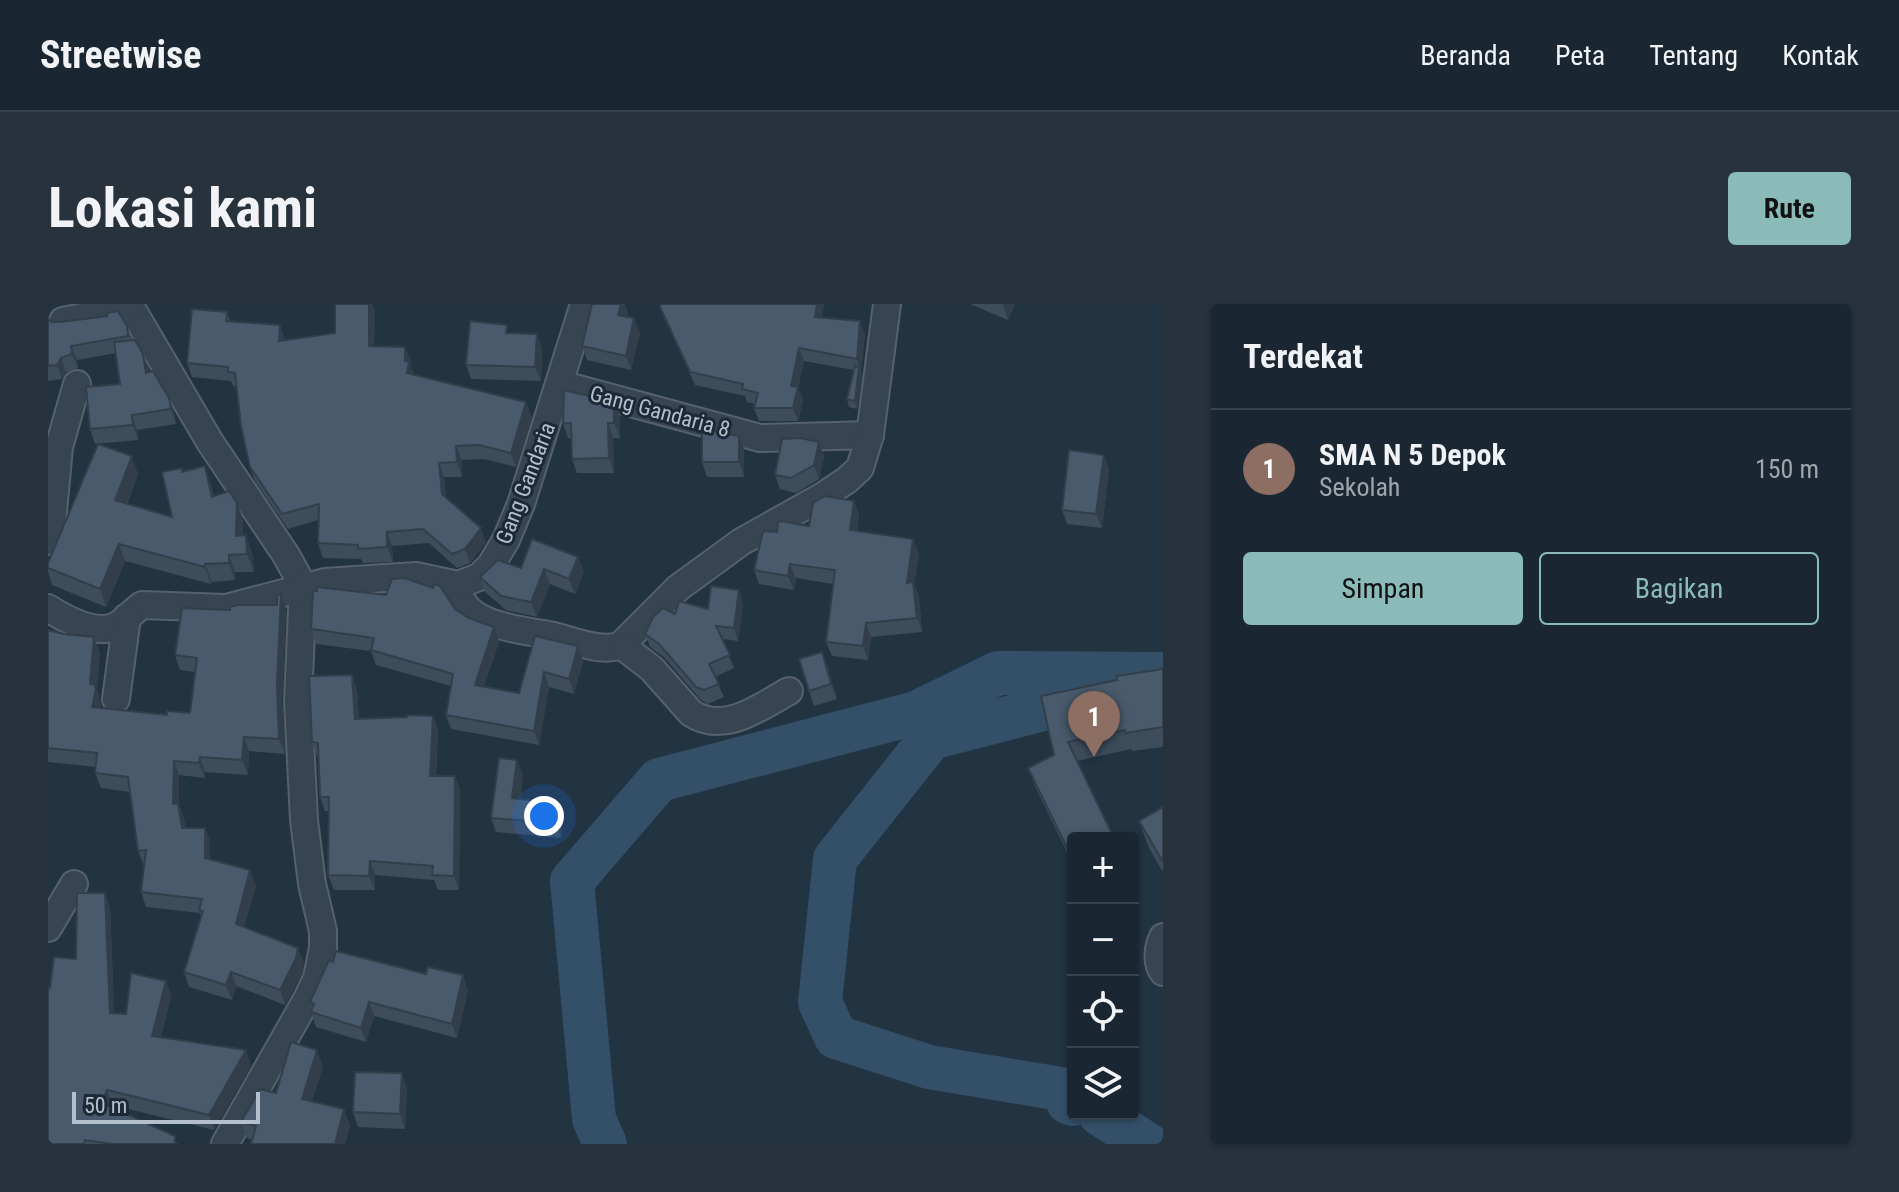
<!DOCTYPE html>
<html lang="id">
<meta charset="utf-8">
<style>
body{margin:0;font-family:"Roboto Condensed",sans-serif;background:#27323d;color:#f1f3f6}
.controls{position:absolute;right:24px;bottom:24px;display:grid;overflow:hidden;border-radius:8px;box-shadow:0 2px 6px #0004}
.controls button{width:72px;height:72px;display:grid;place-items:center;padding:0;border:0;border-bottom:2px solid #38434d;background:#1a2631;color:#f1f3f6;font:40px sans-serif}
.scale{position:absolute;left:24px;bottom:20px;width:188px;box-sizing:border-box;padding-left:8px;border:4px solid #b3bfcb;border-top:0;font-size:22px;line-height:28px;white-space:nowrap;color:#b3bfcb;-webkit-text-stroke:6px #1c2936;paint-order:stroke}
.you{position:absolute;left:496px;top:512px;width:28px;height:28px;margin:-20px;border:6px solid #fff;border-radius:50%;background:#1a73e8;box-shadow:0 0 0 12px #1a73e833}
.badge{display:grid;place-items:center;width:52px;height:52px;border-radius:50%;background:#8bbbb9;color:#fff;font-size:26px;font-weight:700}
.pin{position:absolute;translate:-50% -66px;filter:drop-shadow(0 2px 4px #0008)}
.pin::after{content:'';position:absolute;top:42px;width:28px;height:24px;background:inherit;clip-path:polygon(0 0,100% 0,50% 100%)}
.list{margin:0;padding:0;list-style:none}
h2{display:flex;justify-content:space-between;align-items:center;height:104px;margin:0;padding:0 32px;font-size:34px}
h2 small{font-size:26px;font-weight:400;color:#9fa5ab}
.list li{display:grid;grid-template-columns:52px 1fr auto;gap:24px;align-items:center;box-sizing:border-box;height:120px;padding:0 32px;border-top:2px solid #38434d}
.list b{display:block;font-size:30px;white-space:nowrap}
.list p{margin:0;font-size:26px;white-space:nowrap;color:#9fa5ab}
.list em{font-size:26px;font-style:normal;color:#9fa5ab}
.actions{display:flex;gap:16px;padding:24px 32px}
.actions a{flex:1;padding:18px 0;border:2px solid #8bbbb9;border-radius:8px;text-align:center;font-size:28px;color:#8bbbb9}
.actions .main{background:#8bbbb9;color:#111}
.icon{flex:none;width:44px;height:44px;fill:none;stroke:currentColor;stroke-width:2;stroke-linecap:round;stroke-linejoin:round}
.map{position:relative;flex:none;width:1115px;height:840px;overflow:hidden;border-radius:8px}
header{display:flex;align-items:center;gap:48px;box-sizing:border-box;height:112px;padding:0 40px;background:#1a2631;border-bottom:2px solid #38434d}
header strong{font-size:38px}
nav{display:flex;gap:44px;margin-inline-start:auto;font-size:28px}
.intro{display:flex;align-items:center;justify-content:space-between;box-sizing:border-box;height:192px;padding:0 48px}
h1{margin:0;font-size:56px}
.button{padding:20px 36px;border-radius:8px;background:#8bbbb9;color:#111;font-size:28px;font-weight:700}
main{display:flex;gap:48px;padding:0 48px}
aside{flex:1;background:#1a2631;border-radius:8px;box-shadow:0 2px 6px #0004}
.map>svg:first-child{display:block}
</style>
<header>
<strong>Streetwise</strong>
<nav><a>Beranda</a><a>Peta</a><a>Tentang</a><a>Kontak</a></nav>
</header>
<div class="intro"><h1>Lokasi kami</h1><a class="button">Rute</a></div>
<main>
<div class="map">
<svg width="1115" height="840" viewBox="0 0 1115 840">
<rect width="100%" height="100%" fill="#223341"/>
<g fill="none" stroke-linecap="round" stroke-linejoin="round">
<g stroke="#345069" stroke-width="44">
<path d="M 1025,800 L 1020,798 L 1025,787 L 881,763 L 788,733 L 772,698 L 787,555 L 883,434 L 1053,390"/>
<path d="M 1052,810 L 1099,840"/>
<path d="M 557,840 L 546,815 L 524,577 L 611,476 L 868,409 L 950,369 L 1115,370"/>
</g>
<defs>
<g id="street">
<path d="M 81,0 L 162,138 L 238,251 L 255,282 L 250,397 L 256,516 L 264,580 L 275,627 L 275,644 L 269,674 L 259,695 L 177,840"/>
<path d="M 15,17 L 82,3"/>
<path d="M 512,80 L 712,134 L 822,131"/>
<path d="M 0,237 L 4,219 L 11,143 L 29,80"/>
<path d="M 410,281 C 410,323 477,326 506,332 C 526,337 554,349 573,341 L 630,284 L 693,238 L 775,192 L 799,176 L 812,164 L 822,131 L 839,0"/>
<path d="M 0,304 C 17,315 48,332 68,322 C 78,317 85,307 94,301 L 178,304 L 277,278 L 368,272 L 410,281 L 431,273 L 443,261 L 458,236 L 473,200 L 536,0"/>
<path d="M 573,341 L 604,365 L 643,409 C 676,431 712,403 741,387"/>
<path d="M 68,395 L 79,313"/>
<path d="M 0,624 L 26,580"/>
<path d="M 1115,633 C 1110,643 1108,658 1115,668"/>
</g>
</defs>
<use href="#street" stroke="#55626e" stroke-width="30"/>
<use href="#street" stroke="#374451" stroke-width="26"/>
</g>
<g fill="#3e4d5c">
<path d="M 287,0 L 324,0 L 327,6 L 326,42 L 363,57 L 362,62 L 366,71 L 484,113 L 468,163 L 436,155 L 414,156 L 414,173 L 396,173 L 398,194 L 438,238 L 422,259 L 409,264 L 381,239 L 344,242 L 345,258 L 315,259 L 313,255 L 275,254 L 270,239 L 270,216 L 240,225 L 207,177 L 202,163 L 189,83 L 185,82 L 183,77 L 144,73 L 139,59 L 179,8 L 182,17 L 237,36 L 287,29 Z"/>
<path d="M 613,0 L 776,0 L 774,14 L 817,30 L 813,68 L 814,71 L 809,105 L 801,103 L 799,95 L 806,66 L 756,57 L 750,84 L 755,96 L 750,117 L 711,117 L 706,104 L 707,100 L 699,98 L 697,92 L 647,81 L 617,16 L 612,3 Z"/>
<path d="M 922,0 L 967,0 L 960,16 Z"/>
<path d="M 70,7 L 84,36 L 95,50 L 101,68 L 121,94 L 126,108 L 128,120 L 89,126 L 90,136 L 47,140 L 42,125 L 72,80 L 68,49 L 29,56 L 30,64 L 18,68 L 14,75 L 0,77 L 0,15 L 4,18 L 12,18 L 59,12 Z"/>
<path d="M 580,8 L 579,13 L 592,29 L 583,66 L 539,56 L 534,42 Z"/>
<path d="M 462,29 L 494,44 L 493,77 L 423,75 L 418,61 Z"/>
<path d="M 572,113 L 572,134 L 565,134 L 566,169 L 529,169 L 524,155 L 524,134 L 520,134 L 515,119 Z"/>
<path d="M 691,132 L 696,146 L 696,173 L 659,173 L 654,158 Z"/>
<path d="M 771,138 L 776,153 L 771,175 L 748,189 L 732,185 L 727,171 Z"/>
<path d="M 1056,151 L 1061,165 L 1054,224 L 1019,220 L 1014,206 Z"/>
<path d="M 135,167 L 163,180 L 166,192 L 189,199 L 195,216 L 195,231 L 204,249 L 206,268 L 187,268 L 187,276 L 164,278 L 163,280 L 77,257 L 58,303 L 4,281 L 0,268 L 0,259 L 90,170 L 79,200 L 124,213 Z"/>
<path d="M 806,197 L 811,211 L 809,227 L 871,250 L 866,280 L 871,292 L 874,328 L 823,333 L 820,356 L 784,352 L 778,338 L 785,280 L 748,274 L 746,286 L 711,280 L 706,266 L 729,228 L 761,222 Z"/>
<path d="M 473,264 L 536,267 L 527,290 L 502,280 L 489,313 L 458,306 L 437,288 L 432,273 Z"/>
<path d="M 233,290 L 238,305 L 234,396 L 237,450 L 201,447 L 200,471 L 157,468 L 157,474 L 131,471 L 131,501 L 136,514 L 137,524 L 157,524 L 162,538 L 162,555 L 208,581 L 196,623 L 256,659 L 254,669 L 237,701 L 188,682 L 184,696 L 141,683 L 136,668 L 153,612 L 152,609 L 98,603 L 93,588 L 96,562 L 90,547 L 82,488 L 53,484 L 47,469 L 48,463 L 0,458 L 0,326 L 52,348 L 49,385 L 52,396 L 52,403 L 119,411 L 142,409 L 147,368 L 132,366 L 127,351 L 182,306 L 229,301 Z"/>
<path d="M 695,299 L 690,337 L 674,335 L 686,364 L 667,373 L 676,393 L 660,400 L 653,396 L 616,353 L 602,343 L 597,330 L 627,310 Z"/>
<path d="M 407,305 L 451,338 L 436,382 L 471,389 L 487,332 L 535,357 L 526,390 L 501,383 L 491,441 L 403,425 L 398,411 L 403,382 L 328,361 L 323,347 L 268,340 L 263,325 Z"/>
<path d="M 774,348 L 789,395 L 766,402 L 761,387 Z"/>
<path d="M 1115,364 L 1115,443 L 1084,447 L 1083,445 L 1029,457 L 1025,534 L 1025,561 L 987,482 L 980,464 L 1006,451 L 1069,376 Z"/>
<path d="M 309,385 L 311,415 L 385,412 L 390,426 L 388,472 L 407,472 L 412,486 L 411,586 L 390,586 L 386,576 L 327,571 L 327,586 L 286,586 L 280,571 L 281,507 L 277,507 L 272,493 L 270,452 L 269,452 L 264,438 Z"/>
<path d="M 469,456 L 475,471 L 472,495 L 515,514 L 513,534 L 448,528 L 443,514 Z"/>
<path d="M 1115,503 L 1115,568 L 1101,544 L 1091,517 Z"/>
<path d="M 57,589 L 62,604 L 66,709 L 78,710 L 118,677 L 123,692 L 113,733 L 203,761 L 166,826 L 64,801 L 63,803 L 130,840 L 0,840 L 2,684 L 28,655 Z"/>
<path d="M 285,658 L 378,670 L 420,686 L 409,734 L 326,712 L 318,738 L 268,723 L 263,708 L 264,705 L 262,698 Z"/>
<path d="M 275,762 L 264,797 L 302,821 L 297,840 L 203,840 L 204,836 L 199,834 L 193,818 L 228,789 Z"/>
<path d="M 359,784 L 357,825 L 310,823 L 305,808 Z"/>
</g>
<g fill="#323f4b">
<path d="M 321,0 L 324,0 L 327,6 L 326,56 L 321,42 Z"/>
<path d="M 573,0 L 577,0 L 580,8 L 576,25 L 570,11 Z"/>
<path d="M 769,0 L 776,0 L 772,26 L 767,13 Z"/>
<path d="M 955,0 L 967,0 L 960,16 L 955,1 Z"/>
<path d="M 586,14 L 592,29 L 583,66 L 578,52 Z"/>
<path d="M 812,17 L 817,30 L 813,68 L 809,55 Z"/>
<path d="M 232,21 L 237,35 L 236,51 L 231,37 Z"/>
<path d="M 489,30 L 494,44 L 493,77 L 487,63 Z"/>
<path d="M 23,42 L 29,56 L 30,64 L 24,50 Z"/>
<path d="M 357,43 L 363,57 L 362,62 L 366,72 L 359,69 L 357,57 Z"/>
<path d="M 751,44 L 756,57 L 750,84 L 755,96 L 750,117 L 745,104 L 743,82 Z"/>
<path d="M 95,50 L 100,65 L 103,83 L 98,69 Z"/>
<path d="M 13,54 L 18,68 L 14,75 L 9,61 Z"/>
<path d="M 811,63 L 814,71 L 809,105 L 807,97 Z"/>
<path d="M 121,94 L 126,108 L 128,120 L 123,105 Z"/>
<path d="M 478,98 L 484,113 L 468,163 L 463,149 Z"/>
<path d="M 566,98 L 572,113 L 572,134 L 566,119 Z"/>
<path d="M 84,111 L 89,126 L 90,136 L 85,121 Z"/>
<path d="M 560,119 L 565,134 L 566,169 L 561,154 Z"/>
<path d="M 691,132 L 696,146 L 696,173 L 691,158 Z"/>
<path d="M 771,138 L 776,153 L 771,175 L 766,161 Z"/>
<path d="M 408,142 L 414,156 L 414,173 L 409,158 Z"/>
<path d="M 1056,151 L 1061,165 L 1054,224 L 1048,210 Z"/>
<path d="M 84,152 L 90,170 L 73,214 L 67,196 Z"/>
<path d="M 391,159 L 396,173 L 399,204 L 394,190 Z"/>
<path d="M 157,162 L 163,180 L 171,211 L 164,193 Z"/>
<path d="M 806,197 L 811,211 L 807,240 L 802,226 Z"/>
<path d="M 189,199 L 195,216 L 195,249 L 188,232 Z"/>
<path d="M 433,224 L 438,238 L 422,259 L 417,245 Z"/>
<path d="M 339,228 L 344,242 L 345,258 L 339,243 Z"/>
<path d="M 198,231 L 204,249 L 206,268 L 199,250 Z"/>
<path d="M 865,235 L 871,250 L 866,280 L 871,292 L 874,328 L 859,279 Z"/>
<path d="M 71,240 L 77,257 L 58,303 L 52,285 Z"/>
<path d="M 181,251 L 187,268 L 187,276 L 181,259 Z"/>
<path d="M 530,253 L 536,267 L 527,290 L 521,275 Z"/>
<path d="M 157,260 L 164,278 L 163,280 L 157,263 Z"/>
<path d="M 742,260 L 748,274 L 746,286 L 740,272 Z"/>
<path d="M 496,265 L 502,280 L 489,313 L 483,298 Z"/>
<path d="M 691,286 L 695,299 L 690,337 L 686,324 Z"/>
<path d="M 233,290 L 238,305 L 234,396 L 237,450 L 231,435 L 229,381 Z"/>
<path d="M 818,319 L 823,333 L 820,356 L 815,342 Z"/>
<path d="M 446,323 L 451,338 L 432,395 L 427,381 Z"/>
<path d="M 46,333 L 52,348 L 49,385 L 53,400 L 49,417 L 44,403 L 42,380 Z"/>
<path d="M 530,342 L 535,357 L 526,390 L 521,375 Z"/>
<path d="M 774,348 L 780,363 L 789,395 L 783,380 Z"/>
<path d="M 496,368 L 501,383 L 491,441 L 486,427 Z"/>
<path d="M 304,371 L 309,385 L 312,429 L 307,415 Z"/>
<path d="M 385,412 L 390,426 L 387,486 L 382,472 Z"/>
<path d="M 196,433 L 201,447 L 200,471 L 194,456 Z"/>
<path d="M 152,453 L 157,468 L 157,474 L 151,459 Z"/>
<path d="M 469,456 L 475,471 L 470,509 L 464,494 Z"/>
<path d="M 126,457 L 131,471 L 131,501 L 136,514 L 139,538 L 125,500 Z"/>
<path d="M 407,472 L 412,486 L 411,586 L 406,572 Z"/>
<path d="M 510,499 L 515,514 L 513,534 L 508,519 Z"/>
<path d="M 157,524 L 162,538 L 162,569 L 157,554 Z"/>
<path d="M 322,557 L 327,571 L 327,586 L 321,572 Z"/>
<path d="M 202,566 L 208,581 L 193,634 L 188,620 Z"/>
<path d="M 57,589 L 62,604 L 67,724 L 62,709 Z"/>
<path d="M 250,644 L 256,659 L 254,669 L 237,701 L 232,686 Z"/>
<path d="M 183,668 L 188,682 L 184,696 L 178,681 Z"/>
<path d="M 415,671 L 420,686 L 409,734 L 404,720 Z"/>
<path d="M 118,677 L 123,692 L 109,747 L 104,732 Z"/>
<path d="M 321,698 L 326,712 L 318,738 L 313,724 Z"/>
<path d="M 198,746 L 203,761 L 166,826 L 161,811 Z"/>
<path d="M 269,746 L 275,762 L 260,811 L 254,795 Z"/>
<path d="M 354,769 L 359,784 L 357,825 L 352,810 Z"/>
<path d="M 59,786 L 64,801 L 59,814 L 54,799 Z"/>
<path d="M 296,805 L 302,821 L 297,840 L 287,840 Z"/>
</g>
<g fill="#485a6b" stroke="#323f4b" stroke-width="2">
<path d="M 287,0 L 321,0 L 321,42 L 357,43 L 357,57 L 361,58 L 359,69 L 478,98 L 463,149 L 431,141 L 408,142 L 409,158 L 391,159 L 394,190 L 433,224 L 417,245 L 404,250 L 375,225 L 339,228 L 339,243 L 310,245 L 310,241 L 270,239 L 271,200 L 234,210 L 202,163 L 193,122 L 187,69 L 180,68 L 180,63 L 139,59 L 144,5 L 179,8 L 178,17 L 232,21 L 231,37 L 287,29 Z"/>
<path d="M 544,0 L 573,0 L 570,11 L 586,14 L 578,52 L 534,42 Z"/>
<path d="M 613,0 L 769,0 L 767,13 L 812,17 L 809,55 L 751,44 L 743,82 L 750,83 L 745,104 L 706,104 L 710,89 L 694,85 L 695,80 L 642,68 L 612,3 Z"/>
<path d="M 70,7 L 79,22 L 80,32 L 23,42 L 24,50 L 13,54 L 9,61 L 0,62 L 0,15 L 4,18 L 12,18 L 59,12 L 59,9 Z"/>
<path d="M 422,17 L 459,21 L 458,29 L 489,30 L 487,63 L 418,61 Z"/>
<path d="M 87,36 L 95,50 L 98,69 L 105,67 L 121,94 L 123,105 L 84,111 L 85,121 L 42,125 L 38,83 L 72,80 L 66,38 Z"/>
<path d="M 807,62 L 811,63 L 807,97 L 799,95 Z"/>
<path d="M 516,86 L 566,98 L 566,119 L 560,119 L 561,154 L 524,155 L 523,119 L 515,119 Z"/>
<path d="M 654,125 L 691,132 L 691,158 L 654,158 Z"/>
<path d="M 752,134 L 771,138 L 766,161 L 743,174 L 727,171 L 734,135 Z"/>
<path d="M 50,140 L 84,152 L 67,196 L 124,213 L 114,168 L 134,164 L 134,168 L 157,162 L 164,193 L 181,187 L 189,199 L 188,232 L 198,231 L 199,250 L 181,251 L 181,259 L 157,260 L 157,263 L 71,240 L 52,285 L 0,264 L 0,259 Z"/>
<path d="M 1021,146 L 1056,151 L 1048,210 L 1014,206 Z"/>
<path d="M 777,192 L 806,197 L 802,226 L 865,235 L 859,279 L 865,278 L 869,314 L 818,319 L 815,342 L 778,338 L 787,266 L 742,260 L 740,272 L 706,266 L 715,227 L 729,228 L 730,218 L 733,217 L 761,222 L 765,199 Z"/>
<path d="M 484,235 L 530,253 L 521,275 L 496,265 L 483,298 L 453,292 L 432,273 L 450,256 L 473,264 Z"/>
<path d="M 357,274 L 385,284 L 386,280 L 392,282 L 407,305 L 421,314 L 446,323 L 427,381 L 471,389 L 487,332 L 530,342 L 521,375 L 496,368 L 486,427 L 398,411 L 405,370 L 323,346 L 326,334 L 263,325 L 265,287 L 269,287 L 269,283 L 338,291 L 344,275 Z"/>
<path d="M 663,282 L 691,286 L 686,324 L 668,322 L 682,351 L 661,360 L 671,380 L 656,386 L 648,383 L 611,340 L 597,330 L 605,313 L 615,304 L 627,310 L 631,297 L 660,305 Z"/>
<path d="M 233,290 L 229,381 L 231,435 L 196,433 L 194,456 L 152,453 L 151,459 L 126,457 L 125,500 L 130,499 L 134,524 L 157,524 L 157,554 L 202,566 L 188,620 L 250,644 L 248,654 L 232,686 L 183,668 L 178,681 L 136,668 L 155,607 L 151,606 L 154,595 L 93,588 L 98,546 L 90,547 L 80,473 L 47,469 L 49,449 L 0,444 L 0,326 L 16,330 L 46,333 L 42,380 L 47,381 L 48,385 L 44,403 L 119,411 L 119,407 L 142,409 L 149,354 L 127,351 L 134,304 L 182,306 L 182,303 L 189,301 L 229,301 L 229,291 Z"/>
<path d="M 774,348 L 783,380 L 761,387 L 751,355 Z"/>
<path d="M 1115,364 L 1115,423 L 1077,429 L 1077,426 L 1020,438 L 1066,534 L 1025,534 L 1025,556 L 980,464 L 1006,451 L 993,392 L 1069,376 L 1068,372 L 1109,366 Z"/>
<path d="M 304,371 L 307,415 L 359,413 L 359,411 L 385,412 L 382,472 L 407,472 L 406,572 L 384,571 L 385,562 L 322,557 L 321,572 L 280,571 L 281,493 L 272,493 L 270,439 L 264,438 L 261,372 Z"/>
<path d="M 451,454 L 469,456 L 464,494 L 510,499 L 508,519 L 443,514 Z"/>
<path d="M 1115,503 L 1115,558 L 1091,517 Z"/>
<path d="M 29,589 L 57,589 L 62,709 L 78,710 L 83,669 L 118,677 L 104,732 L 198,746 L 161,811 L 59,786 L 54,799 L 127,832 L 127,840 L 64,840 L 37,836 L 36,840 L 0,840 L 0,684 L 2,684 L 6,653 L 28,655 Z"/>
<path d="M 288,647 L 378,670 L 380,663 L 415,671 L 404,720 L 321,698 L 313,724 L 263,708 L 266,700 L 262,698 L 281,656 L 285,658 Z"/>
<path d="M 243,738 L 269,746 L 254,795 L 296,805 L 287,840 L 203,840 L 208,822 L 193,818 L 212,785 L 228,789 Z"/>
<path d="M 307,768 L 354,769 L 352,810 L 305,808 Z"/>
</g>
<g text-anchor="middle" stroke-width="6" stroke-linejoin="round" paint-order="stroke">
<g font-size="22" fill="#b3bfcb" stroke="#1c2936">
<text transform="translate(612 107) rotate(15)" y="8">Gang Gandaria 8</text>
<text transform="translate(477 179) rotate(-69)" y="8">Gang Gandaria</text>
</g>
</g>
</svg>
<div class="controls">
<button>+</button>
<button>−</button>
<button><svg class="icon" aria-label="locate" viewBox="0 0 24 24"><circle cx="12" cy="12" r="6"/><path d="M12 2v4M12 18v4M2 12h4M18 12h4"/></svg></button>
<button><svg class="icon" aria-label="layers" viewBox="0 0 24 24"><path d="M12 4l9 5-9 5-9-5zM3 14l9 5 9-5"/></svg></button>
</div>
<div class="scale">50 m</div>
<div class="you"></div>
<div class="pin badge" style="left:1046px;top:453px;background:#8d6e63">1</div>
</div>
<aside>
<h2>Terdekat<small></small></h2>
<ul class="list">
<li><span class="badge" style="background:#8d6e63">1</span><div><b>SMA N 5 Depok</b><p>Sekolah</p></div><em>150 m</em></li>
</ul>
<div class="actions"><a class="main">Simpan</a><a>Bagikan</a></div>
</aside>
</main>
